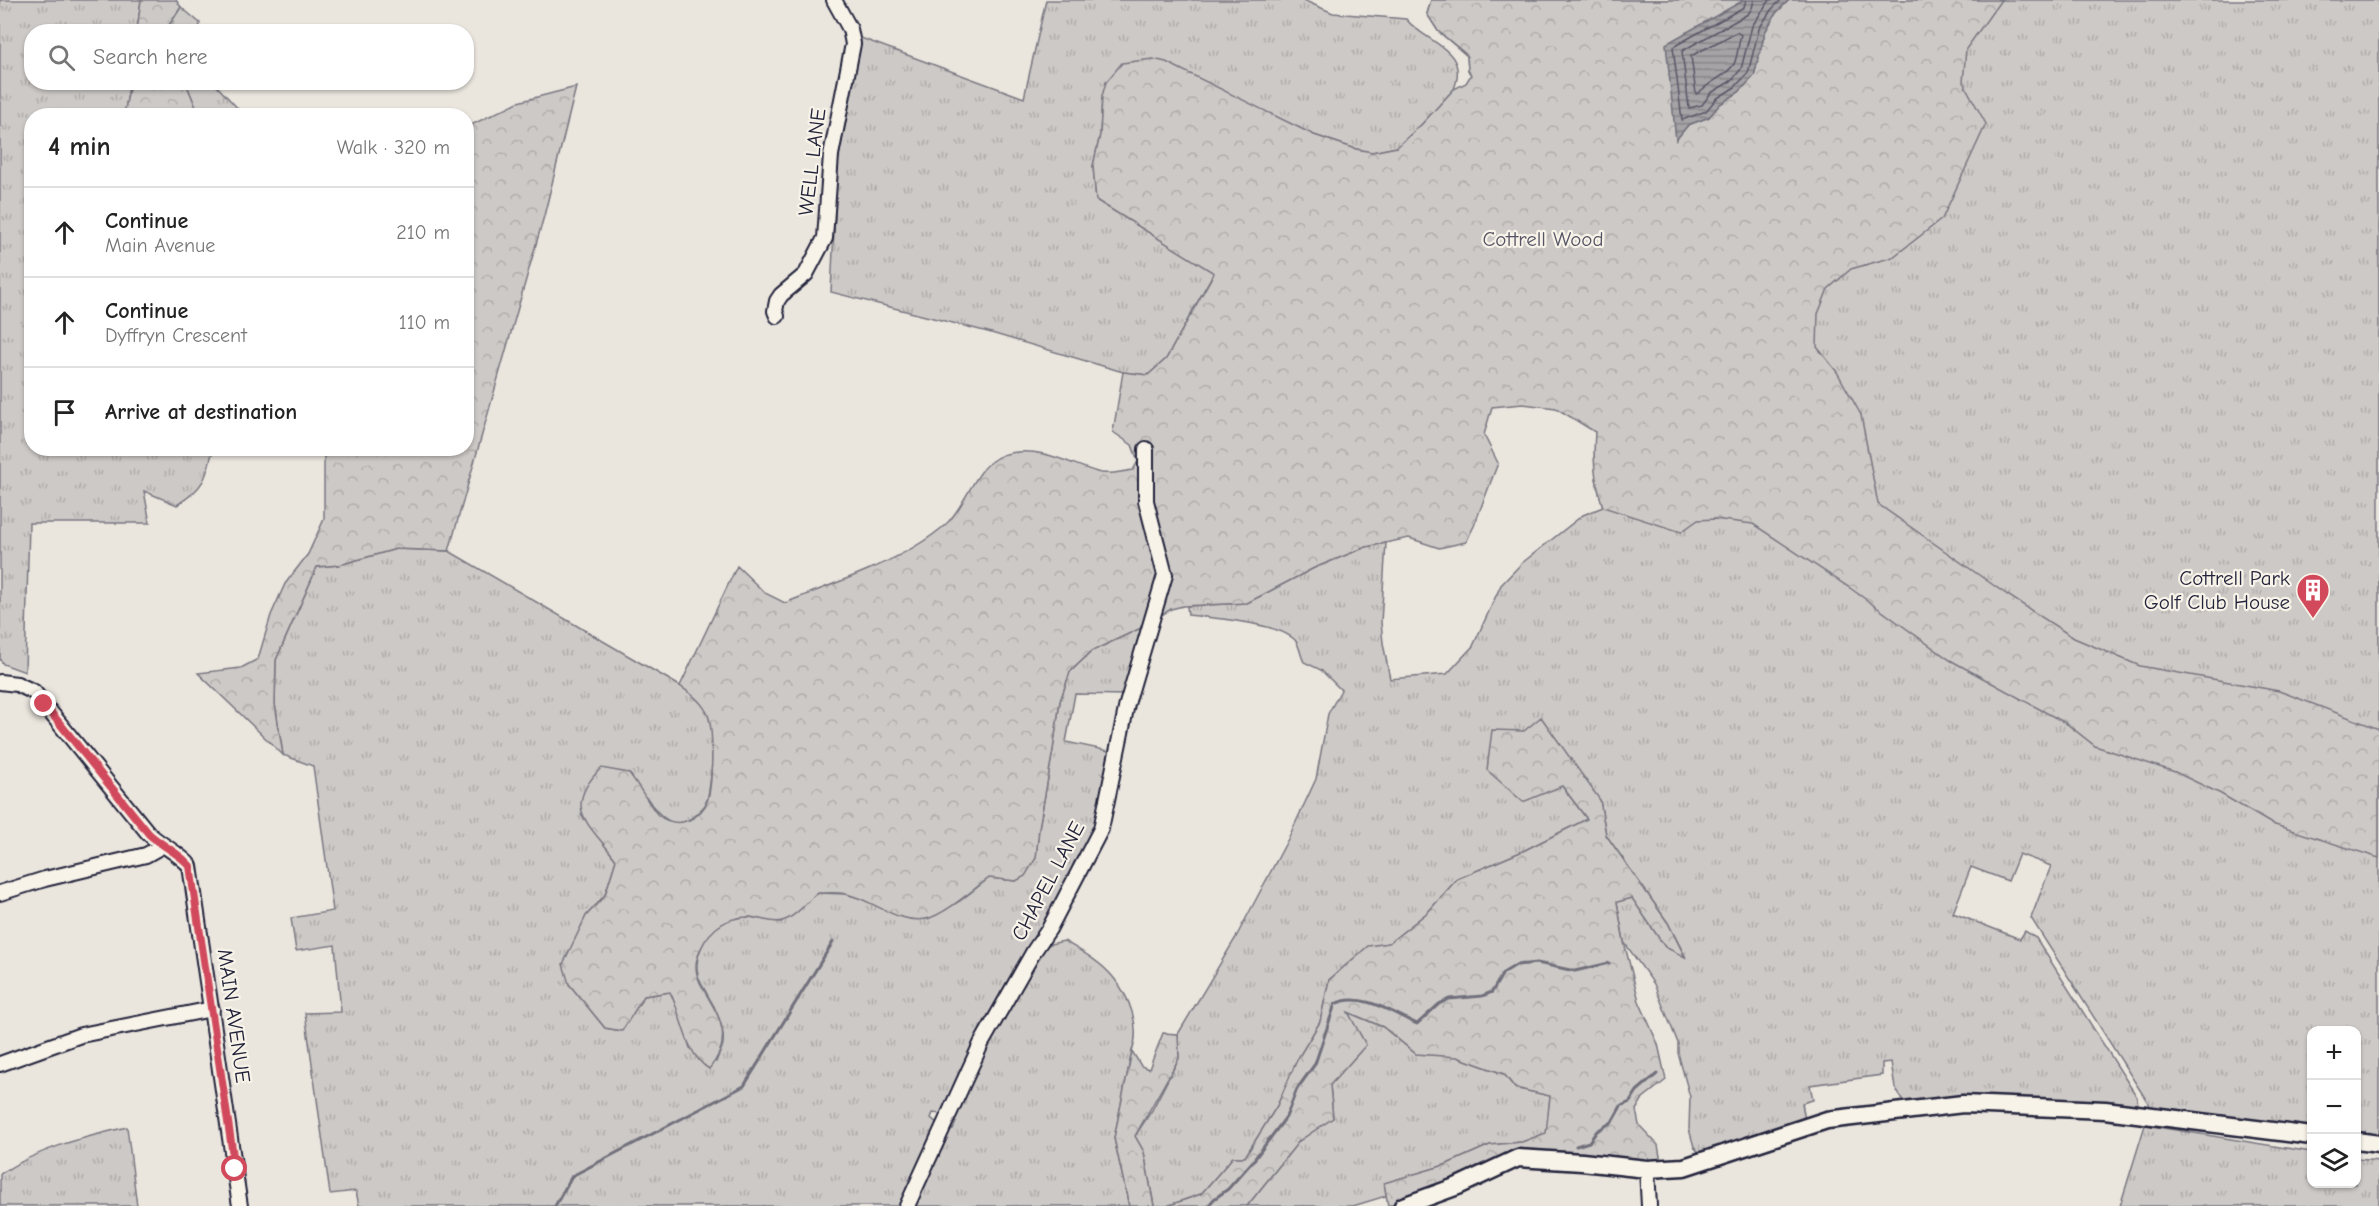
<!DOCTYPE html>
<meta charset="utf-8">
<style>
body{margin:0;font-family:"Comic Neue",sans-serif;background:#f2f2f2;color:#222}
.controls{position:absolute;right:18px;bottom:18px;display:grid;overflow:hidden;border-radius:12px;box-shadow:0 2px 4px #0004}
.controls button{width:54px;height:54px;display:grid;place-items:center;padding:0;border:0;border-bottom:2px solid #e0e0e0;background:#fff;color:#222;font:30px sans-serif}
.stop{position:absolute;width:18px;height:18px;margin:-14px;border:4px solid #d1495b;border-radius:50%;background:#fff}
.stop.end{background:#d1495b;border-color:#fff;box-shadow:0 2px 6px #0008}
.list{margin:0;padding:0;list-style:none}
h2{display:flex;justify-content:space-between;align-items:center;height:78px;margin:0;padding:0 24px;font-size:26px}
h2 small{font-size:20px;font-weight:400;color:#767676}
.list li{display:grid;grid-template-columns:39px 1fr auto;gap:18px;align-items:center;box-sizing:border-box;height:90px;padding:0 24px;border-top:2px solid #e0e0e0}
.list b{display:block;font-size:22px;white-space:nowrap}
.list p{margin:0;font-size:20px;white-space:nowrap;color:#767676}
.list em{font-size:20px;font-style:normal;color:#767676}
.icon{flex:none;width:33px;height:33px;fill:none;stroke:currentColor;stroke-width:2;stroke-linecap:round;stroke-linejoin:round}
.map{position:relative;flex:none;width:2379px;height:1206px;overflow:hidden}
.search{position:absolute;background:#fff;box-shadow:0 2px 4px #0004;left:24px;top:24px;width:450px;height:66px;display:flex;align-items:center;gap:15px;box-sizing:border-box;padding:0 21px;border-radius:24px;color:#767676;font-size:22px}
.panel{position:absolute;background:#fff;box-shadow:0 2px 4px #0004;left:24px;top:108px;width:450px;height:348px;border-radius:24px}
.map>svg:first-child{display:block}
</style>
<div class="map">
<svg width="2379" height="1206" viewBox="0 0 2379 1206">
<defs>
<pattern id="grass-tufts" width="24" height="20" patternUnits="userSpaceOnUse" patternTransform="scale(1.5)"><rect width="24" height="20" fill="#cdc9c6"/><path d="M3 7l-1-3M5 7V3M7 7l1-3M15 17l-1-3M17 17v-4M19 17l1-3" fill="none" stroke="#b0acab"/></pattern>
<pattern id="forest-crowns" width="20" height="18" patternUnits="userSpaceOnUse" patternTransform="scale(1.5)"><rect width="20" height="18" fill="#cdc9c6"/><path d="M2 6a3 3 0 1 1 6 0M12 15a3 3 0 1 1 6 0" fill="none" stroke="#b0acab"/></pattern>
<pattern id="water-rules" width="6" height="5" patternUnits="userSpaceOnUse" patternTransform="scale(1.5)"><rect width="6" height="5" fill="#a6a3a6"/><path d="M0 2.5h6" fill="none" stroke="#878488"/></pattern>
</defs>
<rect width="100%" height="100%" fill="#eae6de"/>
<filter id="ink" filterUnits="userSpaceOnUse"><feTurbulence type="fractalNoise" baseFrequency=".0167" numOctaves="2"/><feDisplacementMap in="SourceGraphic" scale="12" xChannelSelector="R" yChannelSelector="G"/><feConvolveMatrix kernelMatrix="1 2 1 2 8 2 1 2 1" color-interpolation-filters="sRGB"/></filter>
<g filter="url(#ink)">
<g fill="url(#grass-tufts)" stroke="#787680" stroke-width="1.5">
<path d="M 0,0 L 141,0 L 137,31 L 32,32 L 32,82 L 130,83 L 124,115 L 32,116 L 32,448 L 213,449 C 206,479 204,488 177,505 L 144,491 L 150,523 L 29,523 L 25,672 L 3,664 L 0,659 Z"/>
<path d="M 1046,0 L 1303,0 L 1333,13 L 1406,19 C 1426,44 1470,48 1454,89 L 1422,124 L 1397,147 L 1372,152 L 1356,149 L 1314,135 L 1102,96 L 1100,135 L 1093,166 L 1096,200 L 1214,272 L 1166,359 L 1148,375 L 1123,372 L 988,332 L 831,292 L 837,167 L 861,38 L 1024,98 Z"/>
<path d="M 1431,0 L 2379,0 L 2379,1138 L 2357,1135 L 2356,1030 L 2312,1030 L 2311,1131 L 2152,1109 L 2031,918 L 2051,866 L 2019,854 L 2008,881 L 1971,867 L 1953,913 L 2020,939 L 2025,931 L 2036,938 L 2137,1097 L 2138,1106 L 1986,1099 L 1904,1102 L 1895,1088 L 1891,1062 L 1882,1063 L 1882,1075 L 1810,1085 L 1813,1100 L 1802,1103 L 1805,1120 L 1708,1155 L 1699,1153 L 1694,1147 L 1689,1129 L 1690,1097 L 1678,1053 L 1678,1043 L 1654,984 L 1624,942 L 1617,902 L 1632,898 L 1665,947 L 1685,956 L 1668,923 L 1606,835 L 1600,800 L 1562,786 L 1587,819 L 1523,851 L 1457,879 L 1428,912 L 1389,943 L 1368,947 L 1329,980 L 1320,1022 L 1297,1060 L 1277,1106 L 1245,1157 L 1233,1157 L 1201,1194 L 1167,1206 L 1154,1206 L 1144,1152 L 1135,1136 L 1152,1110 L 1179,1058 L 1178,1034 L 1235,939 L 1288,839 L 1316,779 L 1328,714 L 1341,690 L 1321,670 L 1304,662 C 1300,655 1300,646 1295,640 C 1279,623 1213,618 1188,615 L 1187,606 L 1247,603 L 1314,568 L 1366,547 L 1386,543 L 1381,622 L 1383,643 L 1390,679 L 1447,674 L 1473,646 L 1501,585 L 1522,563 L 1583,515 L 1603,507 C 1594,479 1593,454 1596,425 L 1466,84 L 1471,75 L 1468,70 L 1467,56 L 1438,31 L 1427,14 Z"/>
<path d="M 181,7 L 200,23 L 199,31 L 165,32 Z"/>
<path d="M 186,83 L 214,83 L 244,115 L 199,115 Z"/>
<path d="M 396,549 L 449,551 L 680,686 C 690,693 700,700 707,711 C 716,728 712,784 706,803 C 705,807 700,810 697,813 C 677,835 659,817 647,798 L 581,814 L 616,860 L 605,895 L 586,916 L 569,984 L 605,1028 L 621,1031 L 644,996 L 670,992 L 677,1005 L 690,1048 L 716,1062 C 718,1056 722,1050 723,1044 C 725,1029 716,1008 708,996 C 705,989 699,982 698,975 C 693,954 709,926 730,919 C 746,914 765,920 781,922 L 818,893 L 846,894 L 928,919 L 960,901 L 989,878 L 1016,881 L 1036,858 L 1039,828 L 1053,750 L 1060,701 L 1070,672 L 1092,651 L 1147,625 L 1125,695 L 1075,694 L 1066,742 L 1114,752 L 1090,848 L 975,1045 L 941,1114 L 933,1113 L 931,1118 L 938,1124 L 903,1206 L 359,1206 L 356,1191 L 330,1194 L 305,1013 L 341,1012 L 335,945 L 296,951 L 291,918 L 333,911 L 313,766 L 283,755 L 275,704 L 276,660 L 317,567 L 339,565 Z"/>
<path d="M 1064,941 C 1081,951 1101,962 1113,977 C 1130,997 1141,1027 1132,1052 L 1114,1138 L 1129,1206 L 913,1206 L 949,1128 L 953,1129 L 956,1122 L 952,1120 L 988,1040 L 1043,948 L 1050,944 Z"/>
<path d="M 1347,1012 L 1383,1027 L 1416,1054 L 1455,1056 L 1504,1074 L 1515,1088 L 1550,1096 L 1547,1133 L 1522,1142 L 1490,1145 L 1445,1165 L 1385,1183 L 1386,1196 L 1353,1206 L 1247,1206 L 1299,1141 L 1333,1118 L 1330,1085 L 1366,1045 Z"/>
<path d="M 2145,1125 L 2311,1152 L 2312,1184 L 2356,1184 L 2357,1159 L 2379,1161 L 2379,1206 L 2120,1206 Z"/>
<path d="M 127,1127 L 137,1206 L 0,1206 L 0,1174 C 40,1148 81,1138 127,1127 Z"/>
</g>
<g fill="url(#forest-crowns)" stroke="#787680" stroke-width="1.5">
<path d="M 141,0 L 176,0 L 181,7 L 165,31 L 137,31 Z"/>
<path d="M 1431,0 L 1744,0 L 1726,12 L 1674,104 L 1676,139 L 1688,125 L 1709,117 L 1720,104 L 1739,92 L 1754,76 L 1765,32 L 1776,13 L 1789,0 L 2001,0 L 1966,49 L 1963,82 L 1986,124 L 1942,219 L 1893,257 L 1851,269 L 1828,289 L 1818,314 L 1817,347 L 1837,372 L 1861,415 L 1878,504 L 2006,594 L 2074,638 L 2140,666 L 2279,691 L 2379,729 L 2379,858 L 2272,824 L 2221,794 L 2175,772 L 2095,746 L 2067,724 L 1950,660 L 1850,588 L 1753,524 L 1714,519 L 1698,520 L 1681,532 L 1603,507 C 1594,479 1593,460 1595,432 L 1556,408 L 1523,404 L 1492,407 L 1484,435 L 1498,463 L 1474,526 L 1466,542 L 1439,548 L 1409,538 L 1366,547 L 1314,568 L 1247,603 L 1183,606 L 1171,609 L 1141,628 L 1092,651 L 1070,672 L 1060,701 L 1053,750 L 1039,828 L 1036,858 L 1025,876 L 1016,881 L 989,878 C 974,889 943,916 926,919 C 896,924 874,900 846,894 C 838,892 827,893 818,893 C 807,901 795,918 782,921 C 773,924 760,918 750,917 C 723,916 704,934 697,959 C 687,991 749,1022 709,1069 C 684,1053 683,1017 670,992 L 644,996 L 622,1031 L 605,1028 L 569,984 L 563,964 L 586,916 L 605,895 L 616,860 C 589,823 561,809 601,768 L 629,773 C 636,781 652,809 658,815 C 674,828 694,823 705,806 C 713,793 715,725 706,711 C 700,700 690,693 680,686 L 737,566 L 765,593 L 785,603 C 836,582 904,561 945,525 C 969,504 975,459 1010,453 C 1042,447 1068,463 1097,472 C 1107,476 1123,471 1133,470 L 1138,461 L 1132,445 L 1113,432 L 1123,372 L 1148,375 L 1166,359 L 1214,273 L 1096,200 L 1093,166 L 1100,135 L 1102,96 L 1106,82 L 1122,63 L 1153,59 L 1166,62 L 1314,135 L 1356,149 L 1372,152 L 1397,147 L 1422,124 L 1454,89 L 1466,83 L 1471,75 L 1468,70 L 1467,55 L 1438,31 L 1427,14 Z"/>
<path d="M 130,83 L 186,83 L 199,115 L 124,115 Z"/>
<path d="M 576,87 L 544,216 L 449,551 L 396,549 L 339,565 L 317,567 L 276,660 L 275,704 L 283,755 L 198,673 L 241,668 L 258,659 L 271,615 L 285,584 L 308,554 L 324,519 L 324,449 L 466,448 L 467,127 L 518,102 Z"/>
<path d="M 1541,717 L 1600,800 L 1606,835 L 1668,923 L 1685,957 L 1665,947 L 1632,898 L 1617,902 L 1624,942 L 1639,1001 L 1658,1044 L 1666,1080 L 1643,1098 L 1636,1110 L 1639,1125 L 1658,1145 L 1661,1162 L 1592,1161 L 1562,1152 L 1501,1159 L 1388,1206 L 1384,1183 L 1445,1165 L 1490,1145 L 1522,1142 L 1546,1133 L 1550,1096 L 1515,1088 L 1504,1074 L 1457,1057 L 1416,1054 L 1383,1027 L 1348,1012 L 1366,1045 L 1330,1085 L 1333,1118 L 1299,1141 L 1247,1206 L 1167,1206 L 1201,1194 L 1233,1157 L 1245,1157 L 1277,1106 L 1297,1060 L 1320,1022 L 1329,980 L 1368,946 L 1389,943 L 1428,912 L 1457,879 L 1523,851 L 1587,819 L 1562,786 L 1523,802 L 1487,770 L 1492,730 L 1524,731 Z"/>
<path d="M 1163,1033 L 1178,1034 L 1179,1058 L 1135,1136 L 1144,1152 L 1154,1206 L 1129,1206 L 1114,1138 L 1132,1051 L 1141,1066 L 1149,1069 Z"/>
</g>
<path fill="url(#water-rules)" stroke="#716f7b" stroke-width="1.5" d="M 1744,0 L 1789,0 L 1776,13 L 1765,32 L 1754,76 L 1739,92 L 1720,104 L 1709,117 L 1688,125 L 1676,140 L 1666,44 Z"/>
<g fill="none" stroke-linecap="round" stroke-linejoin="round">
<g stroke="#575666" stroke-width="1.5">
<path d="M 1746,0 L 1744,7 L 1673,47 L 1682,120 L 1706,111 L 1716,99 L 1735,87 L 1748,73 L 1759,29 L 1771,10 L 1781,0"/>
<path d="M 1754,0 L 1752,8 L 1748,14 L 1682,51 L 1689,108 L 1702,105 L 1711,93 L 1731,81 L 1741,69 L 1752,26 L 1770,0"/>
<path d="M 1737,32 L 1741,35 C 1738,44 1738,56 1734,64 C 1726,77 1709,81 1699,93 L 1696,94 L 1691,56 Z"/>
</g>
<g stroke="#716f7b" stroke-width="3">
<path d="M 1576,1146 L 1589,1142 L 1597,1131 L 1612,1122 L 1621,1106 L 1630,1102 L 1637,1091 L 1657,1074"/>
<path d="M 555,1206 L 572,1176 L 744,1086 L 833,942"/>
<path d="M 1208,1206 L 1214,1199 L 1228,1189 L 1253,1161 L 1286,1117 L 1297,1089 L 1315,1064 L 1335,1004 C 1361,991 1393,1013 1417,1024 L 1439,1004 L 1449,999 L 1482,996 L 1492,992 L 1503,973 L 1516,965 L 1537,963 L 1575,971 L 1609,963"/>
</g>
<defs>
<g id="minor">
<path d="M 777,316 L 775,311 L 777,301 L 781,295 L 806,274 L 825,238 L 831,155 L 853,44 L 850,29 L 834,0"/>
<path d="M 0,682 L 17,684 L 34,692 L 149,834 C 162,846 179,853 190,866 L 240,1206"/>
<path d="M 0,893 L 45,879 L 146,855 L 162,846"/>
<path d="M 0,1064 L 81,1035 L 212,1009"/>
<path d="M 1647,1169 L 1649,1206"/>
<path d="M 907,1206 L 981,1044 L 1034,951 L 1049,929 L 1101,829 L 1127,704 L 1165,575 L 1146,501 L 1146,449"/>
</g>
<g id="tertiary">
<path d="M 2356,1141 L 2379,1144"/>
<path d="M 1403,1206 L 1458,1186 L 1518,1158 L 1582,1162 L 1647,1169 L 1684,1167 L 1827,1120 L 1963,1104 L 2105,1110 L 2312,1136"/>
</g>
</defs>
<use href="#minor" stroke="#22223b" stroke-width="18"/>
<use href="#tertiary" stroke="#22223b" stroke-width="21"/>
<use href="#minor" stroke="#f7f3e8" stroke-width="14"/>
<use href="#tertiary" stroke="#f7f3e8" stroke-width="16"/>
</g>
</g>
<g fill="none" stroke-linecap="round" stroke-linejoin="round" filter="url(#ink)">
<path stroke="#d1495b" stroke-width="8" d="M 44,704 L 149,834 C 162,846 179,853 190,866 L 235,1169"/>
</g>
<defs>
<symbol id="building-pin" viewBox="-11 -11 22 30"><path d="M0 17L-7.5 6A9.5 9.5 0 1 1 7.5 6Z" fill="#d1495b" stroke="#f7f3e8"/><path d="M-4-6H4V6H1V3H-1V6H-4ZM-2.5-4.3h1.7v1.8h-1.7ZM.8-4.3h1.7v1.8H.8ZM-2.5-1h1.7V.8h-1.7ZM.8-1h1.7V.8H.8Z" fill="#fff"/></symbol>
</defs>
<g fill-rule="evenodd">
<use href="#building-pin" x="2294" y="571" width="38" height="52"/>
</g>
<g text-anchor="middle" stroke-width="4.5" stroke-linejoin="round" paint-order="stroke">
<g font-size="21" fill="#22223b" stroke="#f7f3e8">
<text transform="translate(812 162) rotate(-83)" y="7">WELL LANE</text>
<text transform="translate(1048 881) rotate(-62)" y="7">CHAPEL LANE</text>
<text transform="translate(234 1016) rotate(82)" y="7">MAIN AVENUE</text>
</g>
<g font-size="21" fill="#555465" stroke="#f7f3e8">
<text x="1543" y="246">Cottrell Wood</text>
</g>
<g font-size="21" fill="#22223b" stroke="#f7f3e8" text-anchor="end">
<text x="2290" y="585">Cottrell Park<tspan x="2290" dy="24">Golf Club House</tspan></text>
</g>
</g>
</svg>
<div class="controls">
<button>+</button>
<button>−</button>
<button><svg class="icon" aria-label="layers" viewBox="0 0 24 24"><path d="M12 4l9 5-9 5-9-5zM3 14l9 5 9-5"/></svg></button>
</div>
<div class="stop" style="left:235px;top:1169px"></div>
<div class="stop end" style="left:44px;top:704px"></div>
<div class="search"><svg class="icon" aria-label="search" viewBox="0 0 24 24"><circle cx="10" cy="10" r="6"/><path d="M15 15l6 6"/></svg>Search here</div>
<section class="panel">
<h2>4 min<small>Walk · 320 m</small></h2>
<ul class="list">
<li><svg class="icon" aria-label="ahead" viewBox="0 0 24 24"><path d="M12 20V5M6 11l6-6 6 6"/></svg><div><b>Continue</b><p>Main Avenue</p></div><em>210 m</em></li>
<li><svg class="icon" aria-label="ahead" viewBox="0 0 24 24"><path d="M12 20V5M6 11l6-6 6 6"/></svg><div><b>Continue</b><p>Dyffryn Crescent</p></div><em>110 m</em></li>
<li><svg class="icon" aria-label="arrive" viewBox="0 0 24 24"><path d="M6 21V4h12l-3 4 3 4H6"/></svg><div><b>Arrive at destination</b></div></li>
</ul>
</section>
</div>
